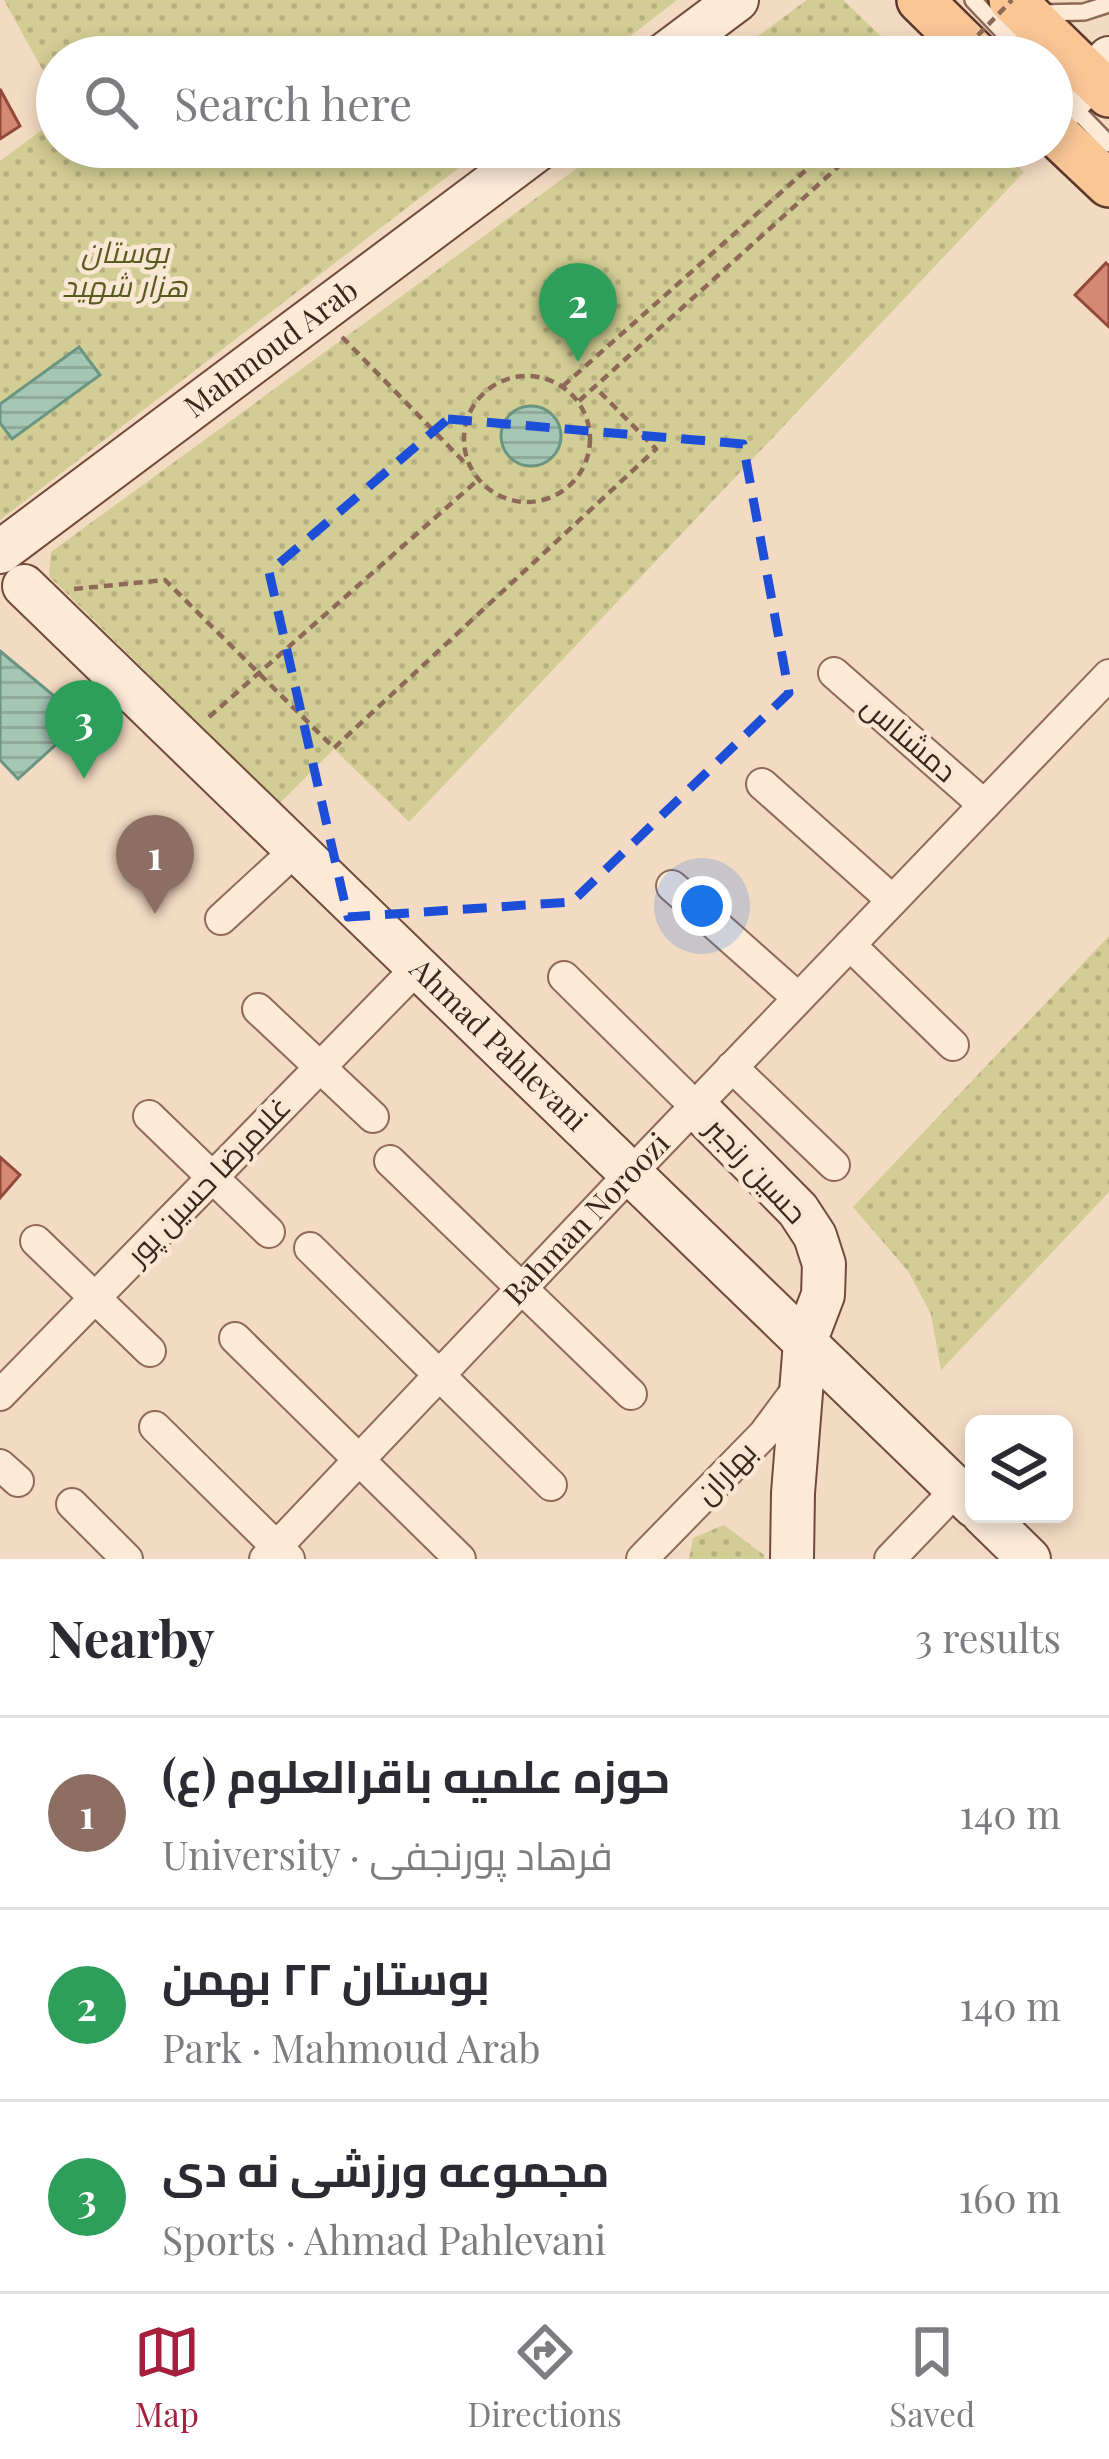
<!DOCTYPE html>
<meta charset="utf-8">
<style>
body{margin:0;font-family:"Playfair Display",Cairo,serif;background:#f2f2f3;color:#2b2b33}
.controls{position:absolute;right:36px;bottom:36px;display:grid;overflow:hidden;border-radius:18px;box-shadow:0 6px 18px #0003}
.controls button{width:108px;height:108px;display:grid;place-items:center;padding:0;border:0;border-bottom:3px solid #e1e1e2;background:#fff;color:#2b2b33;font:60px sans-serif}
.you{position:absolute;left:702px;top:906px;width:42px;height:42px;margin:-30px;border:9px solid #fff;border-radius:50%;background:#1a73e8;box-shadow:0 0 0 18px #1a73e833}
.badge{display:grid;place-items:center;width:78px;height:78px;border-radius:50%;background:#a5203c;color:#fff;font-size:39px;font-weight:700}
.pin{position:absolute;translate:-50% -99px;filter:drop-shadow(0 3px 6px #0008)}
.pin::after{content:'';position:absolute;top:63px;width:42px;height:36px;background:inherit;clip-path:polygon(0 0,100% 0,50% 100%)}
.list{margin:0;padding:0;list-style:none}
h2{display:flex;justify-content:space-between;align-items:center;height:156px;margin:0;padding:0 48px;font-size:51px}
h2 small{font-size:39px;font-weight:400;color:#7c7c81}
.list li{display:grid;grid-template-columns:78px 1fr auto;gap:36px;align-items:center;box-sizing:border-box;height:192px;padding:0 48px;border-top:3px solid #e1e1e2}
.list b{display:block;font-size:45px;white-space:nowrap}
.list p{margin:0;font-size:39px;white-space:nowrap;color:#7c7c81}
.list em{font-size:39px;font-style:normal;color:#7c7c81}
.icon{flex:none;width:66px;height:66px;fill:none;stroke:currentColor;stroke-width:2;stroke-linecap:round;stroke-linejoin:round}
.map{position:relative;flex:none;width:1109px;height:1559px;overflow:hidden}
.search{position:absolute;background:#fff;box-shadow:0 6px 18px #0003;left:36px;right:36px;top:36px;height:132px;display:flex;align-items:center;gap:30px;box-sizing:border-box;padding:0 42px;border-radius:66px;color:#7c7c81;font-size:45px}
.sheet{height:732px;background:#fff}
nav{display:flex;justify-content:space-around;align-items:center;box-sizing:border-box;height:168px;border-top:3px solid #e1e1e2;background:#fff;font-size:33px;color:#7c7c81}
nav a{display:grid;justify-items:center;gap:6px}
nav .on{color:#a5203c}
.map>svg:first-child{display:block}
</style>
<div class="map">
<svg width="1109" height="1559" viewBox="0 0 1109 1559">
<defs>
<pattern id="park-dots" width="8" height="8" patternUnits="userSpaceOnUse" patternTransform="scale(3)"><rect width="8" height="8" fill="#d2cd94"/><path d="M2 2h.1M6 6h.1" fill="none" stroke="#b5b07f" stroke-width="1.8" stroke-linecap="round"/></pattern>
<pattern id="water-rules" width="6" height="5" patternUnits="userSpaceOnUse" patternTransform="scale(3)"><rect width="6" height="5" fill="#a5c5b5"/><path d="M0 2.5h6" fill="none" stroke="#8fa99b"/></pattern>
</defs>
<rect width="100%" height="100%" fill="#f3dac2"/>
<g fill="url(#park-dots)">
<path d="M 4,0 L 677,0 L 603,57 L 57,57 L 57,96 Z"/>
<path d="M 807,0 L 843,0 L 903,57 L 729,57 Z"/>
<path d="M 57,119 L 57,147 L 486,147 L 0,520 L 0,161 Z"/>
<path d="M 606,147 L 998,147 L 1024,172 L 409,822 L 334,749 L 280,803 L 49,576 L 51,552 Z"/>
<path d="M 1109,936 L 1109,1192 L 941,1370 L 931,1314 L 908,1271 L 853,1207 Z"/>
<path d="M 724,1525 L 764,1555 L 764,1559 L 689,1559 L 693,1538 Z"/>
</g>
<g fill="url(#water-rules)" stroke="#6a9581" stroke-width="3">
<path d="M 79,347 L 100,375 L 12,439 L 0,423 L 0,404 Z"/>
<circle cx="531" cy="436" r="30"/>
<path d="M 0,651 L 83,720 L 18,779 L 0,760 Z"/>
</g>
<g fill="#d58874" stroke="#914a3a" stroke-width="3">
<path d="M 0,89 L 20,126 L 0,139 Z"/>
<path d="M 1106,263 L 1109,266 L 1109,327 L 1075,295 Z"/>
<path d="M 0,1157 L 20,1175 L 0,1198 Z"/>
</g>
<g fill="none" stroke-linecap="round" stroke-linejoin="round">
<defs>
<g id="lane">
<path d="M 973,0 L 1027,57"/>
<path d="M 1041,13 L 1084,12 L 1109,4"/>
<path d="M 1052,85 L 1109,144"/>
</g>
<g id="street">
<path d="M 834,673 L 984,805"/>
<path d="M 762,784 L 892,900"/>
<path d="M 672,886 L 798,998"/>
<path d="M 221,919 L 297,849"/>
<path d="M 850,945 L 953,1045"/>
<path d="M 564,977 L 695,1106"/>
<path d="M 258,1009 L 373,1117"/>
<path d="M 732,1067 L 834,1165"/>
<path d="M 149,1116 L 269,1232"/>
<path d="M 390,1161 L 631,1394"/>
<path d="M 36,1241 L 150,1351"/>
<path d="M 310,1248 L 551,1485"/>
<path d="M 235,1338 L 460,1559"/>
<path d="M 0,1395 L 418,967"/>
<path d="M 155,1427 L 289,1559"/>
<path d="M 0,1465 L 18,1481"/>
<path d="M 72,1504 L 127,1559"/>
<path id="s1" d="M 265,1559 L 631,1173 L 1109,675"/>
<path d="M 642,1559 L 764,1434 L 799,1387"/>
<path d="M 890,1559 L 957,1489"/>
</g>
<g id="secondary">
<path d="M 661,57 L 737,0"/>
<path d="M 1052,119 L 1109,58"/>
<path id="s2" d="M 0,552 L 541,147"/>
<path id="s3" d="M 24,586 L 974,1506"/>
<path d="M 695,1106 L 798,1210 L 815,1236 L 824,1264 L 823,1295 L 805,1342 L 793,1493 L 792,1559"/>
<path d="M 983,1514 L 1029,1559"/>
</g>
<g id="primary">
<path d="M 920,0 L 978,57"/>
<path d="M 1012,0 L 1109,94"/>
<path d="M 1052,130 L 1109,184"/>
</g>
</defs>
<use href="#lane" stroke="#8f6957" stroke-width="20"/>
<use href="#street" stroke="#8f6957" stroke-width="34"/>
<use href="#secondary" stroke="#714a3a" stroke-width="46"/>
<use href="#primary" stroke="#5c382b" stroke-width="50"/>
<g stroke="#8f6957" stroke-width="4.5" stroke-dasharray="9 6" stroke-linecap="butt">
<path d="M 908,57 L 919,44"/>
<path d="M 836,147 L 849,157"/>
<path d="M 342,337 L 468,466"/>
<circle cx="527" cy="439" r="63"/>
<path d="M 563,386 L 832,147"/>
<path d="M 579,401 L 860,147"/>
<path d="M 74,589 L 165,580 L 334,748 L 656,449 L 595,387"/>
<path d="M 209,717 L 479,479"/>
</g>
<use href="#lane" stroke="#fce9d6" stroke-width="15"/>
<use href="#street" stroke="#fce9d6" stroke-width="30"/>
<use href="#secondary" stroke="#fce9d6" stroke-width="42"/>
<use href="#primary" stroke="#fac696" stroke-width="45"/>
<path stroke="#8f6957" stroke-width="4.5" stroke-dasharray="9 6" stroke-linecap="butt" d="M 957,57 L 1012,0"/>
</g>
<path fill="none" stroke="#1d4ed8" stroke-width="9" stroke-dasharray="24 15" stroke-linejoin="round" d="M 448,419 L 743,444 L 789,693 L 572,902 L 348,917 L 269,572 Z"/>
<g text-anchor="middle" stroke-width="9" stroke-linejoin="round" paint-order="stroke">
<g font-size="30" font-style="italic" fill="#595c21" stroke="#f9e6d3">
<text x="125" y="263">بوستان<tspan x="125" dy="34">هزار شهید</tspan></text>
</g>
<g font-size="30" fill="#3d261d" stroke="#f9e6d3">
<text dy="10" stroke="none"><textPath href="#s2" startOffset="339">Mahmoud Arab</textPath></text>
<text transform="translate(909 739) rotate(41)" y="10">دمشناس</text>
<text dy="10" stroke="none"><textPath href="#s3" startOffset="660">Ahmad Pahlevani</textPath></text>
<text transform="translate(756 1171) rotate(47)" y="10">حسین رنجبر</text>
<text transform="translate(209 1181) rotate(-46)" y="10">غلامرضا حسین پور</text>
<text dy="10" stroke="none"><textPath href="#s1" startOffset="468">Bahman Noroozi</textPath></text>
<text transform="translate(726 1473) rotate(-46)" y="10">بهاران</text>
</g>
</g>
</svg>
<div class="controls">
<button><svg class="icon" aria-label="layers" viewBox="0 0 24 24"><path d="M12 4l9 5-9 5-9-5zM3 14l9 5 9-5"/></svg></button>
</div>
<div class="you"></div>
<div class="pin badge" style="left:155px;top:914px;background:#8d6e63">1</div>
<div class="pin badge" style="left:578px;top:362px;background:#2e9e5b">2</div>
<div class="pin badge" style="left:84px;top:779px;background:#2e9e5b">3</div>
<div class="search"><svg class="icon" aria-label="search" viewBox="0 0 24 24"><circle cx="10" cy="10" r="6"/><path d="M15 15l6 6"/></svg>Search here</div>
</div>
<section class="sheet">
<h2>Nearby<small>3 results</small></h2>
<ul class="list">
<li><span class="badge" style="background:#8d6e63">1</span><div><b>حوزه علمیه باقرالعلوم (ع)</b><p>University · فرهاد پورنجفی</p></div><em>140 m</em></li>
<li><span class="badge" style="background:#2e9e5b">2</span><div><b>بوستان ۲۲ بهمن</b><p>Park · Mahmoud Arab</p></div><em>140 m</em></li>
<li><span class="badge" style="background:#2e9e5b">3</span><div><b>مجموعه ورزشی نه دی</b><p>Sports · Ahmad Pahlevani</p></div><em>160 m</em></li>
</ul>
</section>
<nav>
<a class="on"><svg class="icon" aria-label="map" viewBox="0 0 24 24"><path d="M3 6l6-2 6 2 6-2v14l-6 2-6-2-6 2zM9 4v14M15 6v14"/></svg>Map</a>
<a><svg class="icon" aria-label="directions" viewBox="0 0 24 24"><path d="M12 3l9 9-9 9-9-9zM9 14v-3h6M13 9l2 2-2 2"/></svg>Directions</a>
<a><svg class="icon" aria-label="saved" viewBox="0 0 24 24"><path d="M7 4h10v16l-5-4-5 4z"/></svg>Saved</a>
</nav>
